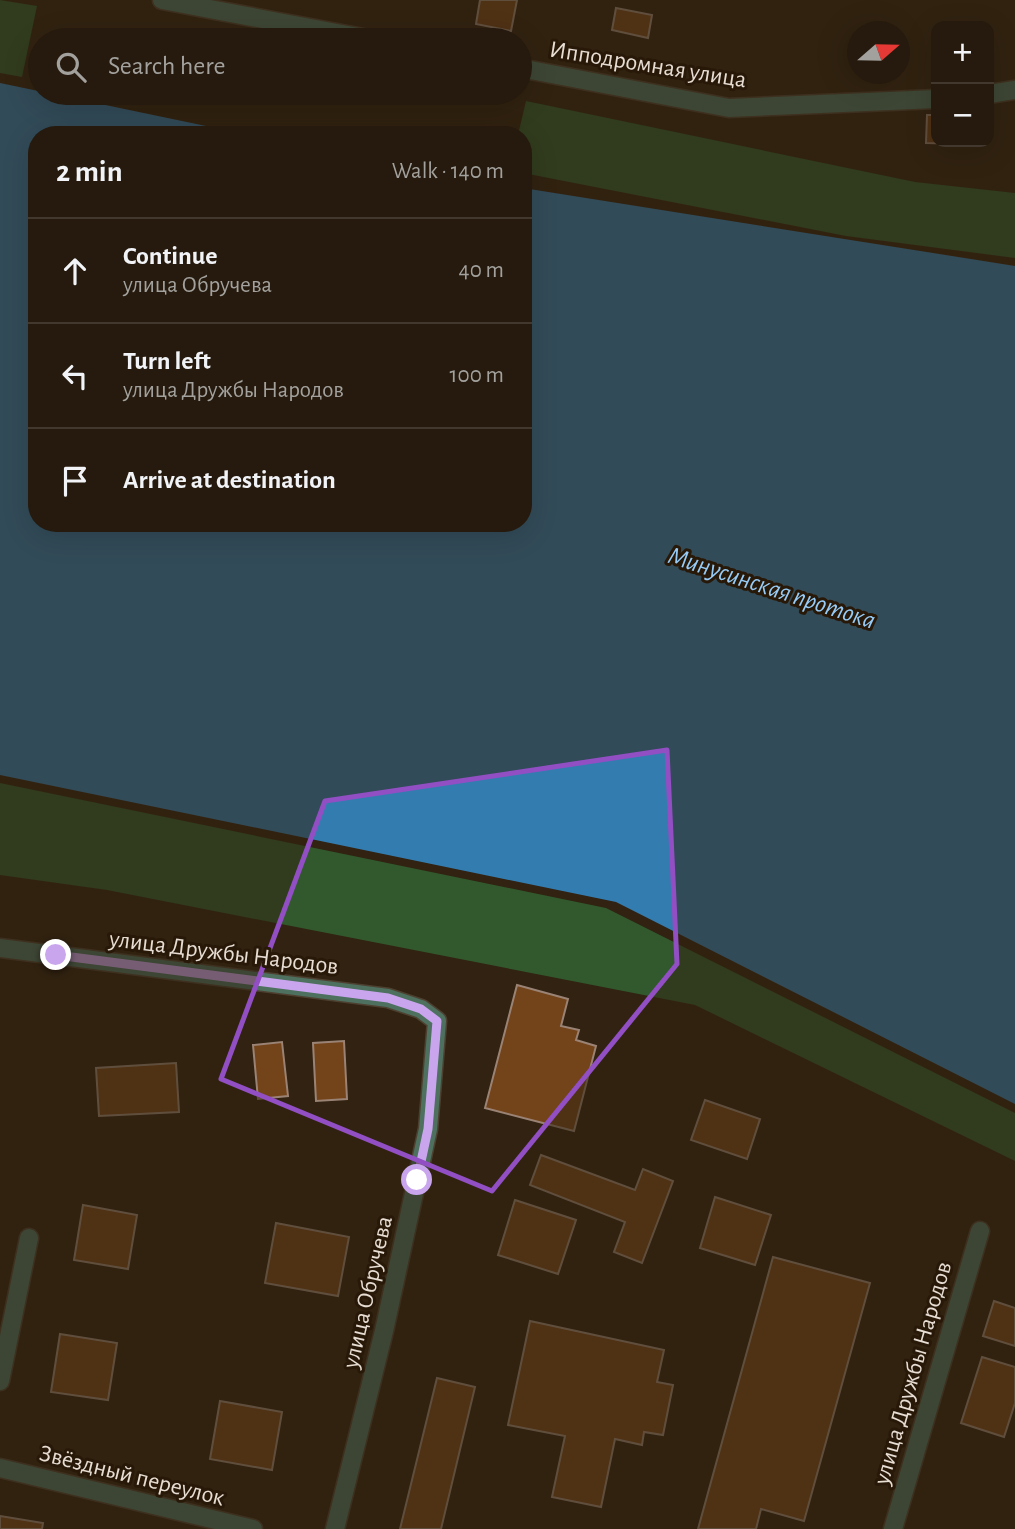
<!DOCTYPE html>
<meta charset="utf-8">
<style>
body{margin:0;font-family:"Alegreya Sans",sans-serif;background:#2d2316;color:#f1f3f6}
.controls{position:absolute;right:21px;top:21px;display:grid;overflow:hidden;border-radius:14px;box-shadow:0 7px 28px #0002}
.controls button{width:63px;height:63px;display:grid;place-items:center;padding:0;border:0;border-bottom:2px solid #42382e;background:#251a0d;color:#f1f3f6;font:35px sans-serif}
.compass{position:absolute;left:847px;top:21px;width:63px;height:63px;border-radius:50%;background:#251a0d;box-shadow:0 7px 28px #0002;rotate:70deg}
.stop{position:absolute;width:21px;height:21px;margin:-16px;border:5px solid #c9a5ee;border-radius:50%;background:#fff}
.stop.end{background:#c9a5ee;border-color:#fff;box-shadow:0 2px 7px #0008}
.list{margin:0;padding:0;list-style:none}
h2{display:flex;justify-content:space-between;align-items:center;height:91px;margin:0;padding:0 28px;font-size:30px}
h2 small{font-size:23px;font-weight:400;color:#a3a19d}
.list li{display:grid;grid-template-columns:46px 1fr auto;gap:21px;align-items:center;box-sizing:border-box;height:105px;padding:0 28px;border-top:2px solid #42382e}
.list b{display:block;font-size:26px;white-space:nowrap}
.list p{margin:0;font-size:23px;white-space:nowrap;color:#a3a19d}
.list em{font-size:23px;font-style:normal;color:#a3a19d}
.icon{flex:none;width:38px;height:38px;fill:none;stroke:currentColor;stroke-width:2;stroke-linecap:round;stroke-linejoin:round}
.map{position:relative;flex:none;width:1015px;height:1529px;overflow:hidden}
.search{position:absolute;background:#251a0d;box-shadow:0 7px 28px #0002;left:28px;top:28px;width:504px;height:77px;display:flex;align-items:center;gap:18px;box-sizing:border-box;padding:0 24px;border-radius:38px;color:#a3a19d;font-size:26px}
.panel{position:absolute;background:#251a0d;box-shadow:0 7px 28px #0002;left:28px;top:126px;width:504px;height:406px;border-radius:28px}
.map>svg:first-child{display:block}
</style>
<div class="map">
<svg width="1015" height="1529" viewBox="0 0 1015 1529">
<rect width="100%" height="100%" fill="#312211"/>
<g fill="#31592d">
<path d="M 0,0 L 37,6 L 22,77 L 0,73 Z"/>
<path d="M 526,101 L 915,182 L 1015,193 L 1015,258 L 846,236 L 523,173 L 523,135 L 518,135 Z"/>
<path d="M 0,783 L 606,908 L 1015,1113 L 1015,1161 L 695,1005 L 107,890 L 0,875 Z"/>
</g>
<path fill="#337cb0" d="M 0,83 L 249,135 L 37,135 L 37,523 L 523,523 L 523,188 L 1015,266 L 1015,1104 L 616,902 L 0,775 Z"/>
<g fill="#73431a" stroke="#9a8374" stroke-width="2">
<path d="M 480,0 L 517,0 L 511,31 L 476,24 Z"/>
<path d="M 616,8 L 652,15 L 648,38 L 612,30 Z"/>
<path d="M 293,30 L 361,40 L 291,40 Z"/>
<path d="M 404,93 L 463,93 L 461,102 Z"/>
<path d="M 927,115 L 936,115 L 936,142 L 966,142 L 966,144 L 926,143 Z"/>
<path d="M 517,985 L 568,999 L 561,1026 L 579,1030 L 576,1040 L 596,1046 L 574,1131 L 485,1108 Z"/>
<path d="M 344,1041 L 347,1099 L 316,1101 L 313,1043 Z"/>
<path d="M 282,1042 L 288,1096 L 258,1099 L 253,1045 Z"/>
<path d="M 176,1063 L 179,1112 L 99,1116 L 96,1068 Z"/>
<path d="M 705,1100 L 760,1119 L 747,1159 L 691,1140 Z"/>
<path d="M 541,1155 L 635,1190 L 643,1169 L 673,1181 L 642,1263 L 614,1252 L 625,1222 L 530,1185 Z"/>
<path d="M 715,1197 L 771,1215 L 755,1265 L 700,1248 Z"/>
<path d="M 515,1200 L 576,1220 L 558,1274 L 498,1255 Z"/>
<path d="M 83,1205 L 137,1215 L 128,1269 L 74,1260 Z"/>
<path d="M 276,1223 L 349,1237 L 338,1296 L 265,1283 Z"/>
<path d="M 773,1257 L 870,1283 L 804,1521 L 761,1509 L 756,1529 L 698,1529 Z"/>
<path d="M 994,1301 L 1015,1308 L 1015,1346 L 983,1336 Z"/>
<path d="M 530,1321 L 664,1350 L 657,1382 L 673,1385 L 663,1435 L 644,1432 L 642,1445 L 615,1439 L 601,1507 L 552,1497 L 565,1436 L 508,1425 Z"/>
<path d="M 60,1334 L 117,1343 L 108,1400 L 51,1392 Z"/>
<path d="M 982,1357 L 1015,1367 L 1015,1403 L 1004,1437 L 961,1423 Z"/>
<path d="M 437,1378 L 475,1387 L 441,1529 L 400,1529 Z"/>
<path d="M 220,1401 L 282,1412 L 272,1470 L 210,1459 Z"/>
<path d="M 0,1516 L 43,1523 L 42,1529 L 0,1529 Z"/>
</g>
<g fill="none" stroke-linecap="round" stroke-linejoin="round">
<defs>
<g id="minor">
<path d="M 162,0 L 374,40"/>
<path d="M 520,68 L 729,108 L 936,99"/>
<path d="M 989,94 L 1015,90"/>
<path d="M 0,948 L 388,998 L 421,1009 L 437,1021 L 428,1129 L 384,1331 L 335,1529"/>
<path d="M 0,1381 L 29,1238"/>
<path d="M 0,1468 L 253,1529"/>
<path d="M 893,1529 L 980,1231"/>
</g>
</defs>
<use href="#minor" stroke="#4e4030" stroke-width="21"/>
<use href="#minor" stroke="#4d705f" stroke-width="18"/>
</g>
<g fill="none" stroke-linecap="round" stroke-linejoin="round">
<path stroke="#c9a5ee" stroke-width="9" d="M 56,955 L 388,998 L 421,1009 L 437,1021 L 428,1129 L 417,1180"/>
</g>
<path d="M0 0H1015V1529H0ZM 667,750 L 677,964 L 492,1191 L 221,1079 L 325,801 Z" fill="#312211" fill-opacity=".55" fill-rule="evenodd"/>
<path fill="none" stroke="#914fc3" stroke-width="5" stroke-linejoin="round" d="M 667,750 L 677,964 L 492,1191 L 221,1079 L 325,801 Z"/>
<g text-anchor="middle" stroke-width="6" stroke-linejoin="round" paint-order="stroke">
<g font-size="24" fill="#e7ddd3" stroke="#271808">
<text transform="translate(648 64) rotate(9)" y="8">Ипподромная улица</text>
<text transform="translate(224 952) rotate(7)" y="8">улица Дружбы Народов</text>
<text transform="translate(367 1292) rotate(-77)" y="8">улица Обручева</text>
<text transform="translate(912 1373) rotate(-74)" y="8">улица Дружбы Народов</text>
<text transform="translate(132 1475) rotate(14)" y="8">Звёздный переулок</text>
</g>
<g font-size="26" font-style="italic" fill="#96ccf7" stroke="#271808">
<text transform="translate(772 587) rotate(18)" y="9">Минусинская протока</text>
</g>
</g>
</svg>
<div class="controls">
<button>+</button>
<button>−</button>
</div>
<svg class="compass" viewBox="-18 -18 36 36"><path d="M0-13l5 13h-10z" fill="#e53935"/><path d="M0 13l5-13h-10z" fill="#a3a19d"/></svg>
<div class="stop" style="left:417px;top:1180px"></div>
<div class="stop end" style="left:56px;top:955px"></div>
<div class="search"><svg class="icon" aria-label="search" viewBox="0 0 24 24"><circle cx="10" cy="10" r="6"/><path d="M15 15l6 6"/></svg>Search here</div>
<section class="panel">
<h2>2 min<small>Walk · 140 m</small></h2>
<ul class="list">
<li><svg class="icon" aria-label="ahead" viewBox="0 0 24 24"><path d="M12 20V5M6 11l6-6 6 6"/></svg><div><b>Continue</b><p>улица Обручева</p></div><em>40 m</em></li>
<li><svg class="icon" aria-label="left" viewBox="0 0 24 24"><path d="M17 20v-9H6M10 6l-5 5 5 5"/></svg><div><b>Turn left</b><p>улица Дружбы Народов</p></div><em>100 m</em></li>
<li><svg class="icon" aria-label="arrive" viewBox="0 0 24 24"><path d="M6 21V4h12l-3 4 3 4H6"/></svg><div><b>Arrive at destination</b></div></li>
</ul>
</section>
</div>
